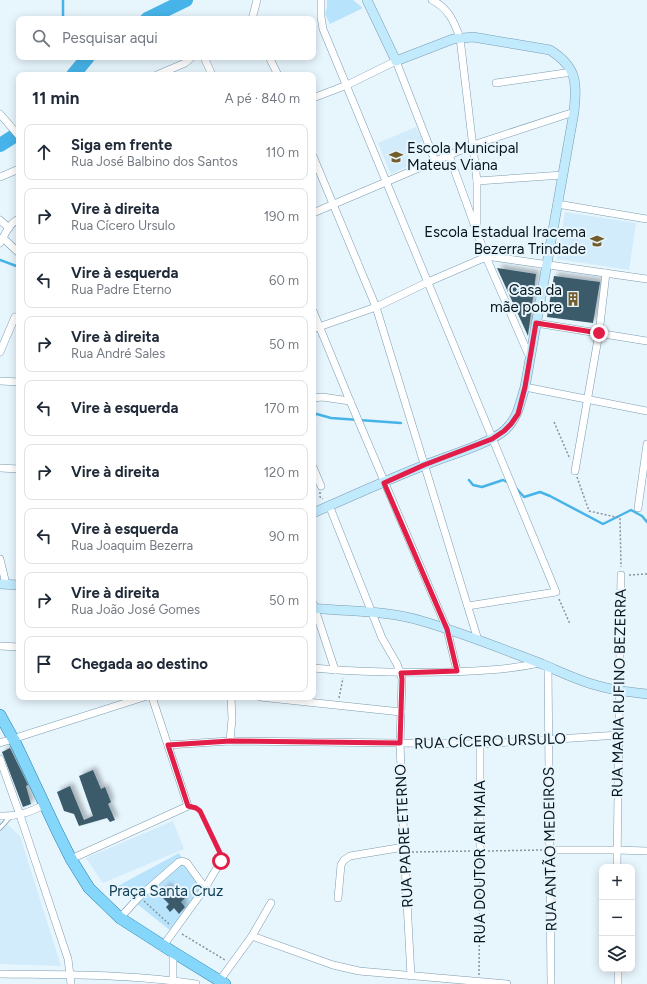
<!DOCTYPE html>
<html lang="pt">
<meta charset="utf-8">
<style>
body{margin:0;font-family:Figtree,sans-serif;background:#f2f2f3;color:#1f2937}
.controls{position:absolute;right:12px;bottom:12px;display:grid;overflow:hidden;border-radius:8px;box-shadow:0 2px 10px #0003}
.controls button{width:36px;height:36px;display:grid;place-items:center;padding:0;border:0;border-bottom:1px solid #e0e1e3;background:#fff;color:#1f2937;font:20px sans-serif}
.stop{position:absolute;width:12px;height:12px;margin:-9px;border:3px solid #e11d48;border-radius:50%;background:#fff}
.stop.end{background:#e11d48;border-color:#fff;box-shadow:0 1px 4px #0008}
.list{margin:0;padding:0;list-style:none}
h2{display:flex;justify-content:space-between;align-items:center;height:52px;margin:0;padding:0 16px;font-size:17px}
h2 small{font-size:13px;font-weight:400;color:#747a83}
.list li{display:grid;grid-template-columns:26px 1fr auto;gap:12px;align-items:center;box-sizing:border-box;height:56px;margin:0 8px 8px;padding:0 8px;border:1px solid #e0e1e3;border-radius:8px}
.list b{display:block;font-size:15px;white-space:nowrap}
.list p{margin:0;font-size:13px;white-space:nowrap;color:#747a83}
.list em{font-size:13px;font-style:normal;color:#747a83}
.icon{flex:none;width:22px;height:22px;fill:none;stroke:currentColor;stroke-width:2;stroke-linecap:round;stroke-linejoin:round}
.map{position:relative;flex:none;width:647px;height:984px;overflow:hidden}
.search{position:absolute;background:#fff;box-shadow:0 2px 10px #0003;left:16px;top:16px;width:300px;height:44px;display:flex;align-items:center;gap:10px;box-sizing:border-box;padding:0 14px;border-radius:8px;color:#747a83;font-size:15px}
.panel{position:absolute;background:#fff;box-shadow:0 2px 10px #0003;left:16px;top:72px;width:300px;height:628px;border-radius:8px}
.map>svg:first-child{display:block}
</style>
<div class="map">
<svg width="647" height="984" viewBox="0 0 647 984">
<defs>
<filter id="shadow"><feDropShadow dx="3.5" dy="-3.5" stdDeviation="2" flood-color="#0004"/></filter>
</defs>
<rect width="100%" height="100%" fill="#e7f5fd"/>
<g fill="#d2ecfc">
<path d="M 416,127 L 423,141 L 405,150 L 413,164 L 391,174 L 378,143 Z"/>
<path d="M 565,212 L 636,223 L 629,270 L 557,259 Z"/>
<path d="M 0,821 L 5,822 L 20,836 L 61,966 L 0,964 Z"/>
<path d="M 173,821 L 184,849 L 103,883 L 86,858 Z"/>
</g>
<g fill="#b8e3fc">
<path d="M 327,0 L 353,0 L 363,8 L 330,24 L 325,14 L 327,7 Z"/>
<path d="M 179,853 L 202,892 L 171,931 L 116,887 Z"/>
</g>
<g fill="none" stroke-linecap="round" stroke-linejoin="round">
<g stroke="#47b4e9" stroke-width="2.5">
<path d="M 63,0 L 63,19"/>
<path d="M 0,260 L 19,267"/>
<path d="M 313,413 L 331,418 L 401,423"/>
<path d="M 469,480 L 473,485 L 482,487 L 503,480 L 509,483"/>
<path d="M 515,487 L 524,497 L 540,492 L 550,496 L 603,524 L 631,510 L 642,516 L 647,522"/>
</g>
<g stroke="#47b4e9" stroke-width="14">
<path d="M 147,19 L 186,0"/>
<path d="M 73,75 L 88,57"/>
<path d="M 0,145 L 19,133"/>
</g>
</g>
<g fill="#3a5a6b" filter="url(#shadow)">
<path d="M 497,268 L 536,274 L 528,336 Z"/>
<path d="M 554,276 L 600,282 L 593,323 L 547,317 Z"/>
<path d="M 10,748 L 28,785 L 26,786 L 31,804 L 23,807 L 2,752 Z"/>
<path d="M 93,770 L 101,789 L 105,787 L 111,802 L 108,804 L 115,820 L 110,822 L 107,818 L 79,826 L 74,814 L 64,811 L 57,792 L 70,786 L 84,820 L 93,816 L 79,776 Z"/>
<path d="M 167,886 L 176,896 L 179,892 L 185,898 L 181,902 L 185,907 L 179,914 L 174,908 L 170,912 L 166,907 L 169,904 L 160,895 Z"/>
</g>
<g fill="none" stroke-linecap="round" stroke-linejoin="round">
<defs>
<path id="lane" d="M 0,828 L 10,817"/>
<g id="street">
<path d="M 321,0 L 321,17 L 323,29 L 556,592 L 468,606"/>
<path d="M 432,0 C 448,8 454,21 460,38 L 477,181 L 477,231"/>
<path d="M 252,19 L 257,0"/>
<path d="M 204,57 L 212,75"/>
<path d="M 269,57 L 278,75"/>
<path d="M 157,75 L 185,63 L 192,57"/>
<path d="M 496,83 L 572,72"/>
<path d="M 313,98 L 347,85 L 396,61 L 435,161"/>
<path d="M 0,114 L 19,136"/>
<path d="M 449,155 L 486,257 L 530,358"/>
<path d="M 313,156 L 376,307 L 478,640"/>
<path d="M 0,177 L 19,169"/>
<path d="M 477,181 L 563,175"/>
<path d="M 557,204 L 647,219"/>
<path d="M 313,213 L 473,145 L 574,112"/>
<path d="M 0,220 L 9,228"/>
<path d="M 3,238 L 19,253"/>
<path d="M 0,243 C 5,235 9,223 19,219"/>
<path d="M 313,311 L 350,401 L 447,629 L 457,671"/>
<path d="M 536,323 L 647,341"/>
<path d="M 313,329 L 376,307 L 428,282 L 486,257 L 493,257 L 647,279"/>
<path d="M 0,352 L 15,317"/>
<path d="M 0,381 L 19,382"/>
<path d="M 525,387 L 647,411"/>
<path d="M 313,398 L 322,397 L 350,401"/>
<path d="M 313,467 L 321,486"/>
<path d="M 0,468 L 19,469"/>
<path d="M 575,471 L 599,333 L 606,273"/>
<path d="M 329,505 L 382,638 L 397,664 L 402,679 L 400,743 L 404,847 L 411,976"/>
<path d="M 638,508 L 647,444"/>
<path d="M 0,559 L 6,584"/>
<path d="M 313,603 L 335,670"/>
<path d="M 0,646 L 19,647"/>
<path d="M 548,667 L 551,984"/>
<path d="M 313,668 C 357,672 400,673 445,672 C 477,671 508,670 539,663"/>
<path d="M 260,697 L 401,712"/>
<path d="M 230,741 L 232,719 L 231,697"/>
<path d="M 0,743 L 144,697"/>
<path d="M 168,745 L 230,741 L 480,744 L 619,735"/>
<path d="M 0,759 L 20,815 L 68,959 L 71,984"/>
<path d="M 0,816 C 17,817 30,812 44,805"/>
<path d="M 550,850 L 617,850 L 647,851"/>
<path d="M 480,851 L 480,744"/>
<path d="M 71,859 L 188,806 L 152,697"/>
<path d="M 617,867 L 621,575"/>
<path d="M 338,898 L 341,865 L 344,860 L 350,856 L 404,847"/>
<path d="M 120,918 L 139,897 L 179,862 L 182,861 L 187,863 L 205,888"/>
<path d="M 252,936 L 271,903"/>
<path d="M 163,946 L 205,888 L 221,861"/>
<path d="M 618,969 L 618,984"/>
<path d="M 0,974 C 65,975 132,974 196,984"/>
<path d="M 220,980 L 252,936 L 333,965 L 359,971 L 507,984"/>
<path d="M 173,984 L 173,952"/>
</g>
<g id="secondary">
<path d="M 313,513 C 352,496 391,478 430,463 C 450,455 491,443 505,430 C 518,418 520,403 525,387 L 574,112 C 577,82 577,67 550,50 L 473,37 L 453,39 L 396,61 L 367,0"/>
<path d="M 0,584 L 19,585"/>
<path d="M 313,608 C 350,612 386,610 422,621 C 463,633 502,649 542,664 C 561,672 579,681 599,686 C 615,691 631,692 647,694"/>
</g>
<path id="primary" d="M 0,715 L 16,744 L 57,831 L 71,859 L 89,888 L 120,918 L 173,952 L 225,984"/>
</defs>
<use href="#lane" stroke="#7b9cb0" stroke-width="5"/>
<use href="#street" stroke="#7b9cb0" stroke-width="8"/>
<use href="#secondary" stroke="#7b9cb0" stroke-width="10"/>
<use href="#primary" stroke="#2380aa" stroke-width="12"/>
<g stroke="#87949c" stroke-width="1.5" stroke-dasharray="2 2" stroke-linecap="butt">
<path d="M 554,422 L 570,459"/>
<path d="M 577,477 L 589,511 L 620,518 L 621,567"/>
<path d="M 320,492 L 320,497 L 323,499"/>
<path d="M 629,575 L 647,574"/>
<path d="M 559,599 L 570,624"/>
<path d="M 339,698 L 343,678"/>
<path d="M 196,808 L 200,811 L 220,854"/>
<path d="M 488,851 L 542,850"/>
<path d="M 412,852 L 472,851"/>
<path d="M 144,901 L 169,924"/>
<path d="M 182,934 L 225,960"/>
<path d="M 479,975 L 480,859"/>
</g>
<use href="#lane" stroke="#fff" stroke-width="3.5"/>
<use href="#street" stroke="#fff" stroke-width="7"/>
<use href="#secondary" stroke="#c2eafd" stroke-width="9"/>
<use href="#primary" stroke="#84d6fa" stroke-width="11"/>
</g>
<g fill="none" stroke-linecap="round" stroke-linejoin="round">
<path stroke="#e11d48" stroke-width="5" d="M 221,861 L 222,857 L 200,811 L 196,808 L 188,806 L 168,745 L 230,741 L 400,743 L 402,679 L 401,673 L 457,671 L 447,629 L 384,483 L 424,465 L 492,439 L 504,431 L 511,424 L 518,414 L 525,387 L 536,323 L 599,333"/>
</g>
<defs>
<symbol id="university-bare" viewBox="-9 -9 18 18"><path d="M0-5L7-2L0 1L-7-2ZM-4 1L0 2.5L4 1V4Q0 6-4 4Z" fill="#745d2d" stroke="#e7f5fd" stroke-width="2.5" paint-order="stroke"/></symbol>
<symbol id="building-bare" viewBox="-9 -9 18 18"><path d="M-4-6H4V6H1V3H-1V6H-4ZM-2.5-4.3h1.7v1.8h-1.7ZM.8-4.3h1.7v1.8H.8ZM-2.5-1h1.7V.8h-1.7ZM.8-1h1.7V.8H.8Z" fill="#745d2d" stroke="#e7f5fd" stroke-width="2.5" paint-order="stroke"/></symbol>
</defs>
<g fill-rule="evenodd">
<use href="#university-bare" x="386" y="147" width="20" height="20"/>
<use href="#university-bare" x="587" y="231" width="20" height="20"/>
<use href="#building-bare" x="563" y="289" width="20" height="20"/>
</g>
<g text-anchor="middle" stroke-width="4" stroke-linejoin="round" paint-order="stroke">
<g font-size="15" fill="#07141c" stroke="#e7f5fd" text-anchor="end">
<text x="407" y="153" text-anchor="start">Escola Municipal<tspan x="407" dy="17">Mateus Viana</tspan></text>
<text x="586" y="237">Escola Estadual Iracema<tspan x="586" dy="17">Bezerra Trindade</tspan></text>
<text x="562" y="295">Casa da<tspan x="562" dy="17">mãe pobre</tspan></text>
</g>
<g font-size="15" fill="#07141c" stroke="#e7f5fd">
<text transform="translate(619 693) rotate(-89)" y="5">RUA MARIA RUFINO BEZERRA</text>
<text transform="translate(490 741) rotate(-2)" y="5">RUA CÍCERO URSULO</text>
<text transform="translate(404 836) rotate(-93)" y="5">RUA PADRE ETERNO</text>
<text transform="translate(550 849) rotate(-91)" y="5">RUA ANTÃO MEDEIROS</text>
<text transform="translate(480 862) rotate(-90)" y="5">RUA DOUTOR ARI MAIA</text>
</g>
<g font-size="15" fill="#114056" stroke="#e7f5fd">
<text x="166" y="896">Praça Santa Cruz</text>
</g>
</g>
</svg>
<div class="controls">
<button>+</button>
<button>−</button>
<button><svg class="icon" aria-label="layers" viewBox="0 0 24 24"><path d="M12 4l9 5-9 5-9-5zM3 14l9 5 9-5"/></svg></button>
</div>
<div class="stop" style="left:221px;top:861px"></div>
<div class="stop end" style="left:599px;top:333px"></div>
<div class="search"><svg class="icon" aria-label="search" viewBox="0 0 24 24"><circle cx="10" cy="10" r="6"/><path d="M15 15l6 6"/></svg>Pesquisar aqui</div>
<section class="panel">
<h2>11 min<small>A pé · 840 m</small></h2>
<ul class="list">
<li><svg class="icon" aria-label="ahead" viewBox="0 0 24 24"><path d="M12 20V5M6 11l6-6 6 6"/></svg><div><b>Siga em frente</b><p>Rua José Balbino dos Santos</p></div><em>110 m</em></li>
<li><svg class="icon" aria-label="right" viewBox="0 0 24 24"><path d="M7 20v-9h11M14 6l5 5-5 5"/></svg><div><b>Vire à direita</b><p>Rua Cícero Ursulo</p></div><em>190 m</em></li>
<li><svg class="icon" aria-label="left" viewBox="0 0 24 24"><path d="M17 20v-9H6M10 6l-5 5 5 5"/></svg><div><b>Vire à esquerda</b><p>Rua Padre Eterno</p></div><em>60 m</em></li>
<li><svg class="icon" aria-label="right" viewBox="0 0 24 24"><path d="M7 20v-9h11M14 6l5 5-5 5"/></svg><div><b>Vire à direita</b><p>Rua André Sales</p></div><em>50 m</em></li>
<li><svg class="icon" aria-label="left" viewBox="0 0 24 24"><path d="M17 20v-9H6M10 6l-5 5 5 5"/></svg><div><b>Vire à esquerda</b></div><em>170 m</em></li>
<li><svg class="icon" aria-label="right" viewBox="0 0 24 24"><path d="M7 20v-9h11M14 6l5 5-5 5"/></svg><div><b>Vire à direita</b></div><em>120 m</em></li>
<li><svg class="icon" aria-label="left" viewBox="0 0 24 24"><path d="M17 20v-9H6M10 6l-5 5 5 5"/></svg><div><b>Vire à esquerda</b><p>Rua Joaquim Bezerra</p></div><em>90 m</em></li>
<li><svg class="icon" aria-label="right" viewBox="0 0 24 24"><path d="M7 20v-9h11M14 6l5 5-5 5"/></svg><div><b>Vire à direita</b><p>Rua João José Gomes</p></div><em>50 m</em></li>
<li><svg class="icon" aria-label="arrive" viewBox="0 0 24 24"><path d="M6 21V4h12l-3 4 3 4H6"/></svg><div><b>Chegada ao destino</b></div></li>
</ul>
</section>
</div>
